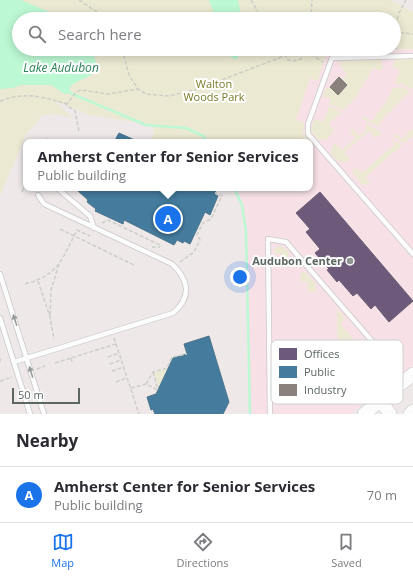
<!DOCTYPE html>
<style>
body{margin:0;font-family:"Open Sans",sans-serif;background:#f2f2f3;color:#2b2b33}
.scale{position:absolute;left:12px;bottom:10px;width:68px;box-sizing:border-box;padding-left:4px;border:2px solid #5d6762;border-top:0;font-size:11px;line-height:14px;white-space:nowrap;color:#5d6762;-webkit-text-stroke:3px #fff;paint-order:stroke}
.you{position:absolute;left:240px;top:277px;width:14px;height:14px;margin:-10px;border:3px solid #fff;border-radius:50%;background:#1a73e8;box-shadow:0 0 0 6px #1a73e833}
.badge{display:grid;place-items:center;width:26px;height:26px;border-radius:50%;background:#1a73e8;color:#fff;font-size:13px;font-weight:700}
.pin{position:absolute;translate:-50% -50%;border:2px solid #fff;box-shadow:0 1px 4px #0006}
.popup{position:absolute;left:23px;top:139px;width:290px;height:52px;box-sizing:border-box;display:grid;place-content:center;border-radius:8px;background:#fff;filter:drop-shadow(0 1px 3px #0005);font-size:13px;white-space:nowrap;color:#7c7c81}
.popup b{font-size:15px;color:#2b2b33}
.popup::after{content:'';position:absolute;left:50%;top:100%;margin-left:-8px;border:8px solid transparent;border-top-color:#fff}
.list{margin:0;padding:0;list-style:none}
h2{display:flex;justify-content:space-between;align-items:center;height:52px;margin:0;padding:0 16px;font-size:17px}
h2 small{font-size:13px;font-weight:400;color:#7c7c81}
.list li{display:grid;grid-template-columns:26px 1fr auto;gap:12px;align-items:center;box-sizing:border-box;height:56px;padding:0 16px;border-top:1px solid #e1e1e2}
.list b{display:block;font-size:15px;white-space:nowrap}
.list p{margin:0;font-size:13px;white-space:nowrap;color:#7c7c81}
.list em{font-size:13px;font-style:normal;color:#7c7c81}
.icon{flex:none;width:22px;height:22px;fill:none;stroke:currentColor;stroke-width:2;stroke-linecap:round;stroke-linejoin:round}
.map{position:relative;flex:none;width:413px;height:414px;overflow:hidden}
.search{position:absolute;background:#fff;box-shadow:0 2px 10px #0003;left:12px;right:12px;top:12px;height:44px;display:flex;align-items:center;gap:10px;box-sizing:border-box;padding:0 14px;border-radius:22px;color:#7c7c81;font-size:15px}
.sheet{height:108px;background:#fff}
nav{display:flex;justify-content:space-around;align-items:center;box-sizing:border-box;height:56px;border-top:1px solid #e1e1e2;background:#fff;font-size:11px;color:#7c7c81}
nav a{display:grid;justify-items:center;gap:2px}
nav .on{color:#1a73e8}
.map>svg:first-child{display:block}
</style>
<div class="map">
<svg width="413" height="414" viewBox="0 0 413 414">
<rect width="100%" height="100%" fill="#eee8e9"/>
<path fill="#f7e1e7" d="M 413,49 L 413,365 L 351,414 L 250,414 L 246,231 L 239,188 L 310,188 L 310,142 L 231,142 L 319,52 Z"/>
<g fill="#ece9d2" fill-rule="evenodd">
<path d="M 0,0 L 390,0 L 413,12 L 413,49 L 328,51 L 325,56 L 318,81 L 310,78 L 296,120 L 304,123 L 303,134 L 312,127 L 314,120 L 315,119 L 323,122 L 329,106 L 342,112 L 329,123 L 334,130 L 326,140 L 318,139 L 313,132 L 306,142 L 256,141 L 255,142 L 164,142 L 152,139 L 154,125 L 90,115 L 53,100 L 73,118 L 56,114 L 43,115 L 26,134 L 0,196 ZM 19,19 L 394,19 L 394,49 L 19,49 Z"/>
<path d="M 397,59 L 413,59 L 413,87 L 411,89 L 402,84 L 395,84 L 400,70 L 393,67 L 394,61 Z"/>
<path d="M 380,60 L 383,64 L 381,71 L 373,68 L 356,97 L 344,110 L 329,104 L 331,99 L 323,96 L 324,92 L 327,88 L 330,87 L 338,94 L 346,85 L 342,80 L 347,74 L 340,66 L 341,61 Z"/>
<path d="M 402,87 L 410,91 L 379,123 L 382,127 L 364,120 L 362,118 L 364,116 L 372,121 L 386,102 L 393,88 Z"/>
<path d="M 367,124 L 382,133 L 375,138 L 369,131 L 344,152 L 350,160 L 346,162 L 338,161 L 331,154 L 331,150 L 335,143 L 342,150 L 356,138 L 350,131 L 353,129 L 359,136 L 367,129 L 365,126 Z"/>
<path d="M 413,128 L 413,135 L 404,143 L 393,136 L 397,134 L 402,139 Z"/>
<path d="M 391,140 L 402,144 L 401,146 L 365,177 L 370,183 L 368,185 L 361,184 L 352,171 L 356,168 L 362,173 L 395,144 Z"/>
<path d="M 282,246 L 288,251 L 289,254 L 287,258 L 282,258 L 282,254 L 274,254 L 275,249 L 277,247 Z"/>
<path d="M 304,272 L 306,273 L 316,284 L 315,292 L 308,292 L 308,282 L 301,281 L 300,280 L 301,273 Z"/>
<path d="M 337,308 L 345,318 L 345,319 L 340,324 L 362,349 L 368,344 C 372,349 372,352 367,356 L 366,356 L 361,351 L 338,369 Z"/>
<path d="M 167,369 L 159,387 L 154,373 Z"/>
<path d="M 303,390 L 316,390 L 317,392 L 311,397 L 305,397 L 302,393 Z"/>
</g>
<g fill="#bcf8d3">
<path d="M 0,0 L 21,0 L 56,15 L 62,19 L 19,19 L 19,49 L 92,49 L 98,69 C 90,79 79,78 70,87 L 70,93 L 65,94 L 51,85 L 21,85 L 12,88 L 0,89 Z"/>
<path d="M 209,0 L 238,0 L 242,19 L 216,19 Z"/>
<path d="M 225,49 L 243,49 L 236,60 L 225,53 Z"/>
</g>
<path fill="#6d597a" stroke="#685d73" d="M 320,192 L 413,301 L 389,322 L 375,305 L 371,309 L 357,293 L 353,296 L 339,280 L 337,282 L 327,270 L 329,269 L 315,253 L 320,249 L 306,232 L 310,229 L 296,213 Z"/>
<g fill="#457b9d" stroke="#4c758b">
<path d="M 119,133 L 139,142 L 114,142 Z"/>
<path d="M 79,188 L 217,188 L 214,194 L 218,196 L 210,215 L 205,212 L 190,244 L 184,241 L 183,243 L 177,240 L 174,245 L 124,220 L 123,224 L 95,211 L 96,209 L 87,202 L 88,200 L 77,190 Z"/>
<path d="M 209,336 L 229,402 L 223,414 L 155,414 L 153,409 L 151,410 L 147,397 L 156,394 L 173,358 L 187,354 L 184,344 Z"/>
</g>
<path fill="#8a817c" stroke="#7c7974" d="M 339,77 L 347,85 L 338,95 L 330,87 Z"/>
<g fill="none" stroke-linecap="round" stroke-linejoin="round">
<g stroke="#bcf8d3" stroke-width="2.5">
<path d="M 70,93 L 146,125 L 186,128 L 203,136 L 208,142"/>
<path d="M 234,188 L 242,205 L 246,231 L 250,414"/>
</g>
<defs>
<g id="service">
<path d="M 413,56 L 332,58 L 308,124 L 308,134 L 413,254"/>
<path d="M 57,188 L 90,216 L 94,228"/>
<path d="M 0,274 L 44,414"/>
<path d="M 0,318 L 30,414"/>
<path d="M 14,362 L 173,313 C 192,297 189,280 172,264 L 44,204 L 38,195"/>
<path d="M 270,414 L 268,239 L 286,242 L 405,379"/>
</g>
<g id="secondary">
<path d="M 381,401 L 390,414"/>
<path d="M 364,414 L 413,374"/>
<path d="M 410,414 L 413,411"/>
</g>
</defs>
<use href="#service" stroke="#c8c7c7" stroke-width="6"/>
<use href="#secondary" stroke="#c7c6c6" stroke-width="14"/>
<g stroke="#cccfc7" stroke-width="1.5" stroke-dasharray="4 2" stroke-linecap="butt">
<path d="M 79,0 L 108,19"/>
<path d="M 251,0 L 257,10 L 258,19"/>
<path d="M 311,19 L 312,0"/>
<path d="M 394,32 L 413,34"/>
<path d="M 122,49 L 129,75 L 138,89 L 146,94 L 169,96 L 198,89 L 279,58 L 285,55 L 288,60 L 294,61 L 301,59 L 307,49"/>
<path d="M 281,49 L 284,54"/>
<path d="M 396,49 L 395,28 L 399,13 L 406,0"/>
<path d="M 306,51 L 323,62"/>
<path d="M 0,101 C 25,92 39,96 64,103 L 68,103 L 76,92 L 81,90 L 108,94 L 138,89"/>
<path d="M 64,103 L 75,111 L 79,131"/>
<path d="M 46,142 L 48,138"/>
<path d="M 22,192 L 26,184"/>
<path d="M 102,223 L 108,220 L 162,246"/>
<path d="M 60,229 L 134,265"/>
<path d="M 152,247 L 160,247"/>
<path d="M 180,262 L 194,252 L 200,240 L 197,235 L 203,223 L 211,219 L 222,196 L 216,193"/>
<path d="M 38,281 L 50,317 L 54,339"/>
<path d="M 25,284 C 59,275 62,259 77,230 L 90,236"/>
<path d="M 50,315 L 51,290 L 59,264"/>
<path d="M 114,338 L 139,414"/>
<path d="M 108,357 L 119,353"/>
<path d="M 0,358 L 0,362"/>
<path d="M 71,358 L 72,362"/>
<path d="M 55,363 L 116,344"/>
<path d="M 110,364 L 121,360"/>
<path d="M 37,369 L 45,366"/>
<path d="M 112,371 L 124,367"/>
<path d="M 153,372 L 158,390"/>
<path d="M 0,381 L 12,377"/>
<path d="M 116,382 L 127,378"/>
<path d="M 146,384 L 153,372 L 167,368 L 172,357 L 187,354"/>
<path d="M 131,388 L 146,384 L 158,390"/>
</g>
<use href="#service" stroke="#fcfcfc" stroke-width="4.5"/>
<use href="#secondary" stroke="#fcfcfc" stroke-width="13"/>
</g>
<defs><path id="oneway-solid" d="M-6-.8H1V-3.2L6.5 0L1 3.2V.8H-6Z"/></defs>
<g fill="#959b98">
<use href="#oneway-solid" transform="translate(15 320) rotate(-108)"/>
<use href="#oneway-solid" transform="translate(31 372) rotate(-107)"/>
</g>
<circle fill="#909491" stroke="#fff" stroke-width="1.5" cx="350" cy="261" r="4"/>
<g text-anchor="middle" stroke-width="4" stroke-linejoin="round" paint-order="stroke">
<g font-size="11" fill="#797a29" stroke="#fff">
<text x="214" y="88">Walton<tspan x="214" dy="13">Woods Park</tspan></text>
</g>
<g font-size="11" font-weight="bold" fill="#5d6762" stroke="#fff" text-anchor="end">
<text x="342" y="265">Audubon Center</text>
</g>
<g font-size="12" font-style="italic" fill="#2b8455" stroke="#fff">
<text x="61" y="72">Lake Audubon</text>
</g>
</g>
<rect x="271" y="340" width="132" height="64" rx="6" fill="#fff" stroke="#ced1d0" stroke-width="1"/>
<rect x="279" y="348" width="18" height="12" fill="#6d597a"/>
<rect x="279" y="366" width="18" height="12" fill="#457b9d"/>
<rect x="279" y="384" width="18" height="12" fill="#8a817c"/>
<g font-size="11" fill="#5d6762">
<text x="304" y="358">Offices</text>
<text x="304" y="376">Public</text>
<text x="304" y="394">Industry</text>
</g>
</svg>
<div class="scale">50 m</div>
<div class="you"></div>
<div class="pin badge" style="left:168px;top:219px">A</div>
<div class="popup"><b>Amherst Center for Senior Services</b>Public building</div>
<div class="search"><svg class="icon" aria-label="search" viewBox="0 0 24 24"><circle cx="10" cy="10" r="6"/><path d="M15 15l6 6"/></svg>Search here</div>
</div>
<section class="sheet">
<h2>Nearby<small></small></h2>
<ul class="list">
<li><span class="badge">A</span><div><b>Amherst Center for Senior Services</b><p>Public building</p></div><em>70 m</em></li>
</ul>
</section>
<nav>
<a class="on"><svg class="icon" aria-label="map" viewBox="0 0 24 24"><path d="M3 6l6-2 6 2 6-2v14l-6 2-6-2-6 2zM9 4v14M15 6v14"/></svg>Map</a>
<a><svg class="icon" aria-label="directions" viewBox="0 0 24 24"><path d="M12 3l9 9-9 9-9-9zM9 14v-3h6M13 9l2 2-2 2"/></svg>Directions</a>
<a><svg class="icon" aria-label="saved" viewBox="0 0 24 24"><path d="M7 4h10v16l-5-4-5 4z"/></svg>Saved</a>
</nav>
